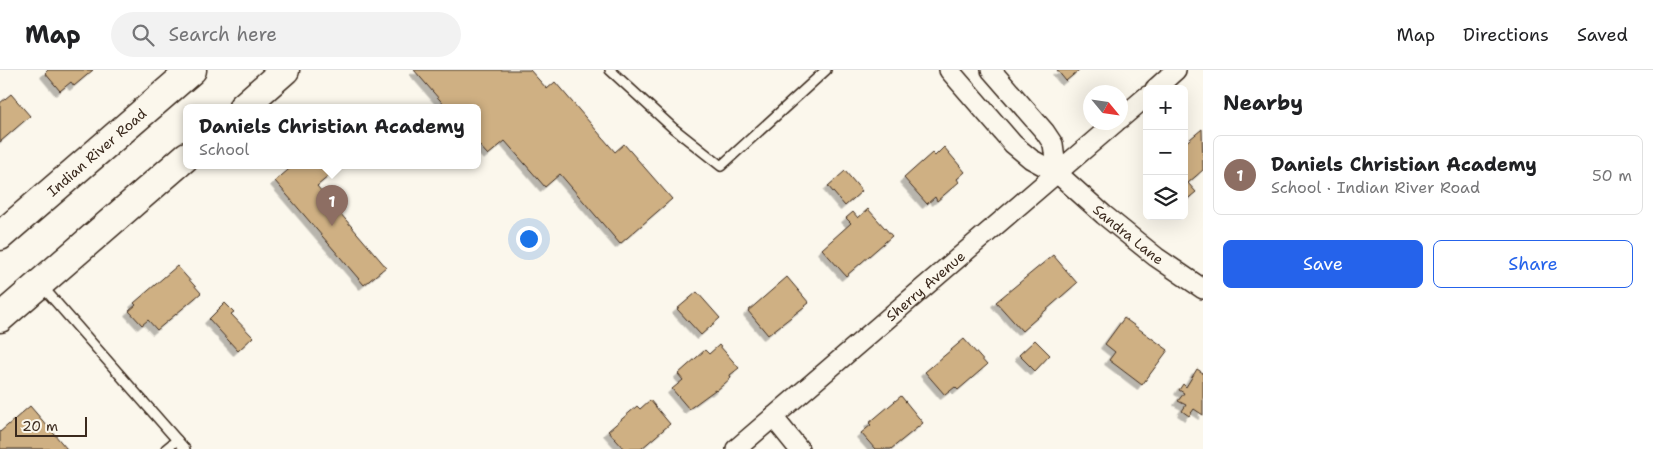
<!DOCTYPE html>
<meta charset="utf-8">
<style>
body{margin:0;font-family:"Shantell Sans",sans-serif;background:#f2f2f2;color:#202124}
.controls{position:absolute;right:15px;top:15px;display:grid;overflow:hidden;border-radius:8px;box-shadow:0 5px 20px #0002}
.controls button{width:45px;height:45px;display:grid;place-items:center;padding:0;border:0;border-bottom:1px solid #e0e0e0;background:#fff;color:#202124;font:25px sans-serif}
.compass{position:absolute;left:1083px;top:15px;width:45px;height:45px;border-radius:50%;background:#fff;box-shadow:0 5px 20px #0002;rotate:119deg}
.scale{position:absolute;left:15px;bottom:12px;width:72px;box-sizing:border-box;padding-left:5px;border:2px solid #3b2a1e;border-top:0;font-size:14px;line-height:18px;white-space:nowrap;color:#3b2a1e;-webkit-text-stroke:4px #fbf7ec;paint-order:stroke}
.you{position:absolute;left:528px;top:168px;width:18px;height:18px;margin:-12px;border:4px solid #fff;border-radius:50%;background:#1a73e8;box-shadow:0 0 0 8px #1a73e833}
.badge{display:grid;place-items:center;width:32px;height:32px;border-radius:50%;background:#2563eb;color:#fff;font-size:16px;font-weight:700}
.pin{position:absolute;translate:-50% -41px;filter:drop-shadow(0 1px 2px #0008)}
.pin::after{content:'';position:absolute;top:26px;width:18px;height:15px;background:inherit;clip-path:polygon(0 0,100% 0,50% 100%)}
.popup{position:absolute;left:183px;top:34px;width:298px;height:65px;box-sizing:border-box;display:grid;place-content:center;border-radius:8px;background:#fff;filter:drop-shadow(0 1px 4px #0005);font-size:16px;white-space:nowrap;color:#757577}
.popup b{font-size:19px;color:#202124}
.popup::after{content:'';position:absolute;left:50%;top:100%;margin-left:-10px;border:10px solid transparent;border-top-color:#fff}
.list{margin:0;padding:0;list-style:none}
h2{display:flex;justify-content:space-between;align-items:center;height:65px;margin:0;padding:0 20px;font-size:21px}
h2 small{font-size:16px;font-weight:400;color:#757577}
.list li{display:grid;grid-template-columns:32px 1fr auto;gap:15px;align-items:center;box-sizing:border-box;height:80px;margin:0 10px 10px;padding:0 10px;border:1px solid #e0e0e0;border-radius:8px}
.list b{display:block;font-size:19px;white-space:nowrap}
.list p{margin:0;font-size:16px;white-space:nowrap;color:#757577}
.list em{font-size:16px;font-style:normal;color:#757577}
.actions{display:flex;gap:10px;padding:15px 20px}
.actions a{flex:1;padding:11px 0;border:1px solid #2563eb;border-radius:8px;text-align:center;font-size:18px;color:#2563eb}
.actions .main{background:#2563eb;color:#fff}
.icon{flex:none;width:28px;height:28px;fill:none;stroke:currentColor;stroke-width:2;stroke-linecap:round;stroke-linejoin:round}
.map{position:relative;flex:none;width:1203px;height:379px;overflow:hidden}
header{display:flex;align-items:center;gap:30px;box-sizing:border-box;height:70px;padding:0 25px;background:#fff;border-bottom:1px solid #e0e0e0}
header strong{font-size:24px}
nav{display:flex;gap:28px;margin-inline-start:auto;font-size:18px}
.search{width:350px;height:45px;background:#f2f2f2;display:flex;align-items:center;gap:12px;box-sizing:border-box;padding:0 18px;border-radius:28px;color:#757577;font-size:19px}
main{display:flex}
aside{flex:1;background:#fff}
.map>svg:first-child{display:block}
</style>
<header>
<strong>Map</strong>
<div class="search"><svg class="icon" aria-label="search" viewBox="0 0 24 24"><circle cx="10" cy="10" r="6"/><path d="M15 15l6 6"/></svg>Search here</div>
<nav><a>Map</a><a>Directions</a><a>Saved</a></nav>
</header>
<main>
<div class="map">
<svg width="1203" height="379" viewBox="0 0 1203 379">
<defs>
<filter id="shadow"><feDropShadow dx="-4.5" dy="4.5" stdDeviation="0" flood-color="#0004"/></filter>
</defs>
<rect width="100%" height="100%" fill="#fbf7ec"/>
<filter id="ink" filterUnits="userSpaceOnUse"><feTurbulence type="fractalNoise" baseFrequency=".02" numOctaves="2"/><feDisplacementMap in="SourceGraphic" scale="10" xChannelSelector="R" yChannelSelector="G"/><feConvolveMatrix kernelMatrix="1 2 1 2 8 2 1 2 1" color-interpolation-filters="sRGB"/></filter>
<g filter="url(#ink)">
<g fill="#cfb083" stroke="#3b2a1e" filter="url(#shadow)">
<path d="M 48,0 L 93,0 L 74,16 L 71,12 L 60,21 L 45,3 Z"/>
<path d="M 414,0 L 530,0 L 547,19 L 555,12 L 615,82 L 624,74 L 672,129 L 620,174 L 560,104 L 545,117 L 505,71 L 488,85 L 477,73 L 477,37 L 446,37 Z"/>
<path d="M 1057,0 L 1079,0 L 1066,11 Z"/>
<path d="M 11,24 L 30,46 L 0,72 L 0,33 Z"/>
<path d="M 1202,59 L 1203,100 L 1188,113 L 1196,122 L 1184,132 L 1184,74 Z"/>
<path d="M 944,77 L 965,102 L 957,109 L 959,112 L 937,131 L 935,127 L 927,134 L 904,108 L 932,83 L 935,86 Z"/>
<path d="M 294,95 L 342,95 L 317,116 L 386,197 L 364,215 L 275,111 Z"/>
<path d="M 845,101 L 862,121 L 845,136 L 828,116 Z"/>
<path d="M 868,139 L 892,166 L 846,206 L 822,179 L 851,153 L 846,148 L 853,142 L 858,148 Z"/>
<path d="M 1053,185 L 1077,213 L 1022,261 L 996,232 Z"/>
<path d="M 177,196 L 201,223 L 157,260 L 148,250 L 142,255 L 129,241 L 136,235 L 134,233 Z"/>
<path d="M 787,207 L 809,233 L 768,265 L 748,241 Z"/>
<path d="M 697,222 L 720,248 L 701,265 L 677,239 Z"/>
<path d="M 225,233 L 234,242 L 231,244 L 253,267 L 238,281 L 209,249 Z"/>
<path d="M 1124,248 L 1168,280 L 1142,315 L 1109,290 L 1115,282 L 1105,274 Z"/>
<path d="M 964,269 L 987,295 L 958,320 L 955,317 L 945,325 L 925,302 Z"/>
<path d="M 1035,270 L 1050,285 L 1035,301 L 1019,285 Z"/>
<path d="M 719,275 L 739,298 L 730,305 L 731,308 L 716,321 L 715,320 L 689,339 L 672,319 L 683,310 L 678,304 L 705,280 L 709,284 Z"/>
<path d="M 1197,299 L 1203,303 L 1203,345 L 1194,339 L 1189,346 L 1182,341 L 1186,335 L 1178,331 L 1184,323 L 1179,320 L 1183,314 L 1186,317 Z"/>
<path d="M 901,326 L 923,353 L 891,379 L 875,379 L 861,363 L 871,355 L 869,353 Z"/>
<path d="M 650,330 L 670,354 L 641,379 L 624,379 L 608,361 L 637,336 L 640,339 Z"/>
<path d="M 30,336 L 67,379 L 0,379 L 0,362 Z"/>
</g>
<g fill="none" stroke-linecap="round" stroke-linejoin="round">
<defs>
<g id="lane">
<path d="M 610,0 L 673,58 L 721,96 L 826,0"/>
<path d="M 41,215 L 177,370 L 166,379"/>
<path d="M 177,370 L 185,379"/>
</g>
<g id="street">
<path id="s1" d="M 949,0 L 1013,74 L 1031,89 L 1057,103 L 1104,145 L 1156,187 L 1203,219"/>
<path d="M 991,0 L 1045,62 L 1053,74 L 1057,103"/>
<path d="M 1155,19 L 1176,0"/>
<path d="M 1120,49 L 1147,26"/>
<path d="M 773,347 L 799,379"/>
<path id="s2" d="M 736,379 L 1116,52"/>
</g>
<g id="primary">
<path d="M 243,37 L 285,0"/>
<path id="s3" d="M 0,166 L 192,0"/>
<path d="M 0,248 L 187,86"/>
</g>
</defs>
<use href="#lane" stroke="#3b2a1e" stroke-width="12"/>
<use href="#street" stroke="#3b2a1e" stroke-width="22"/>
<use href="#primary" stroke="#3b2a1e" stroke-width="31"/>
<use href="#lane" stroke="#fbf7ec" stroke-width="9"/>
<use href="#street" stroke="#fbf7ec" stroke-width="19"/>
<use href="#primary" stroke="#fbf7ec" stroke-width="28"/>
</g>
</g>
<g text-anchor="middle" stroke-width="5" stroke-linejoin="round" paint-order="stroke">
<g font-size="14" fill="#3b2a1e" stroke="#fbf7ec">
<text dy="5" stroke="none"><textPath href="#s3" startOffset="128">Indian River Road</textPath></text>
<text dy="5" stroke="none"><textPath href="#s1" startOffset="245">Sandra Lane</textPath></text>
<text dy="5" stroke="none"><textPath href="#s2" startOffset="250">Sherry Avenue</textPath></text>
</g>
</g>
</svg>
<div class="controls">
<button>+</button>
<button>−</button>
<button><svg class="icon" aria-label="layers" viewBox="0 0 24 24"><path d="M12 4l9 5-9 5-9-5zM3 14l9 5 9-5"/></svg></button>
</div>
<svg class="compass" viewBox="-18 -18 36 36"><path d="M0-13l5 13h-10z" fill="#e53935"/><path d="M0 13l5-13h-10z" fill="#757577"/></svg>
<div class="scale">20 m</div>
<div class="you"></div>
<div class="pin badge" style="left:332px;top:156px;background:#8d6e63">1</div>
<div class="popup"><b>Daniels Christian Academy</b>School</div>
</div>
<aside>
<h2>Nearby<small></small></h2>
<ul class="list">
<li><span class="badge" style="background:#8d6e63">1</span><div><b>Daniels Christian Academy</b><p>School · Indian River Road</p></div><em>50 m</em></li>
</ul>
<div class="actions"><a class="main">Save</a><a>Share</a></div>
</aside>
</main>
